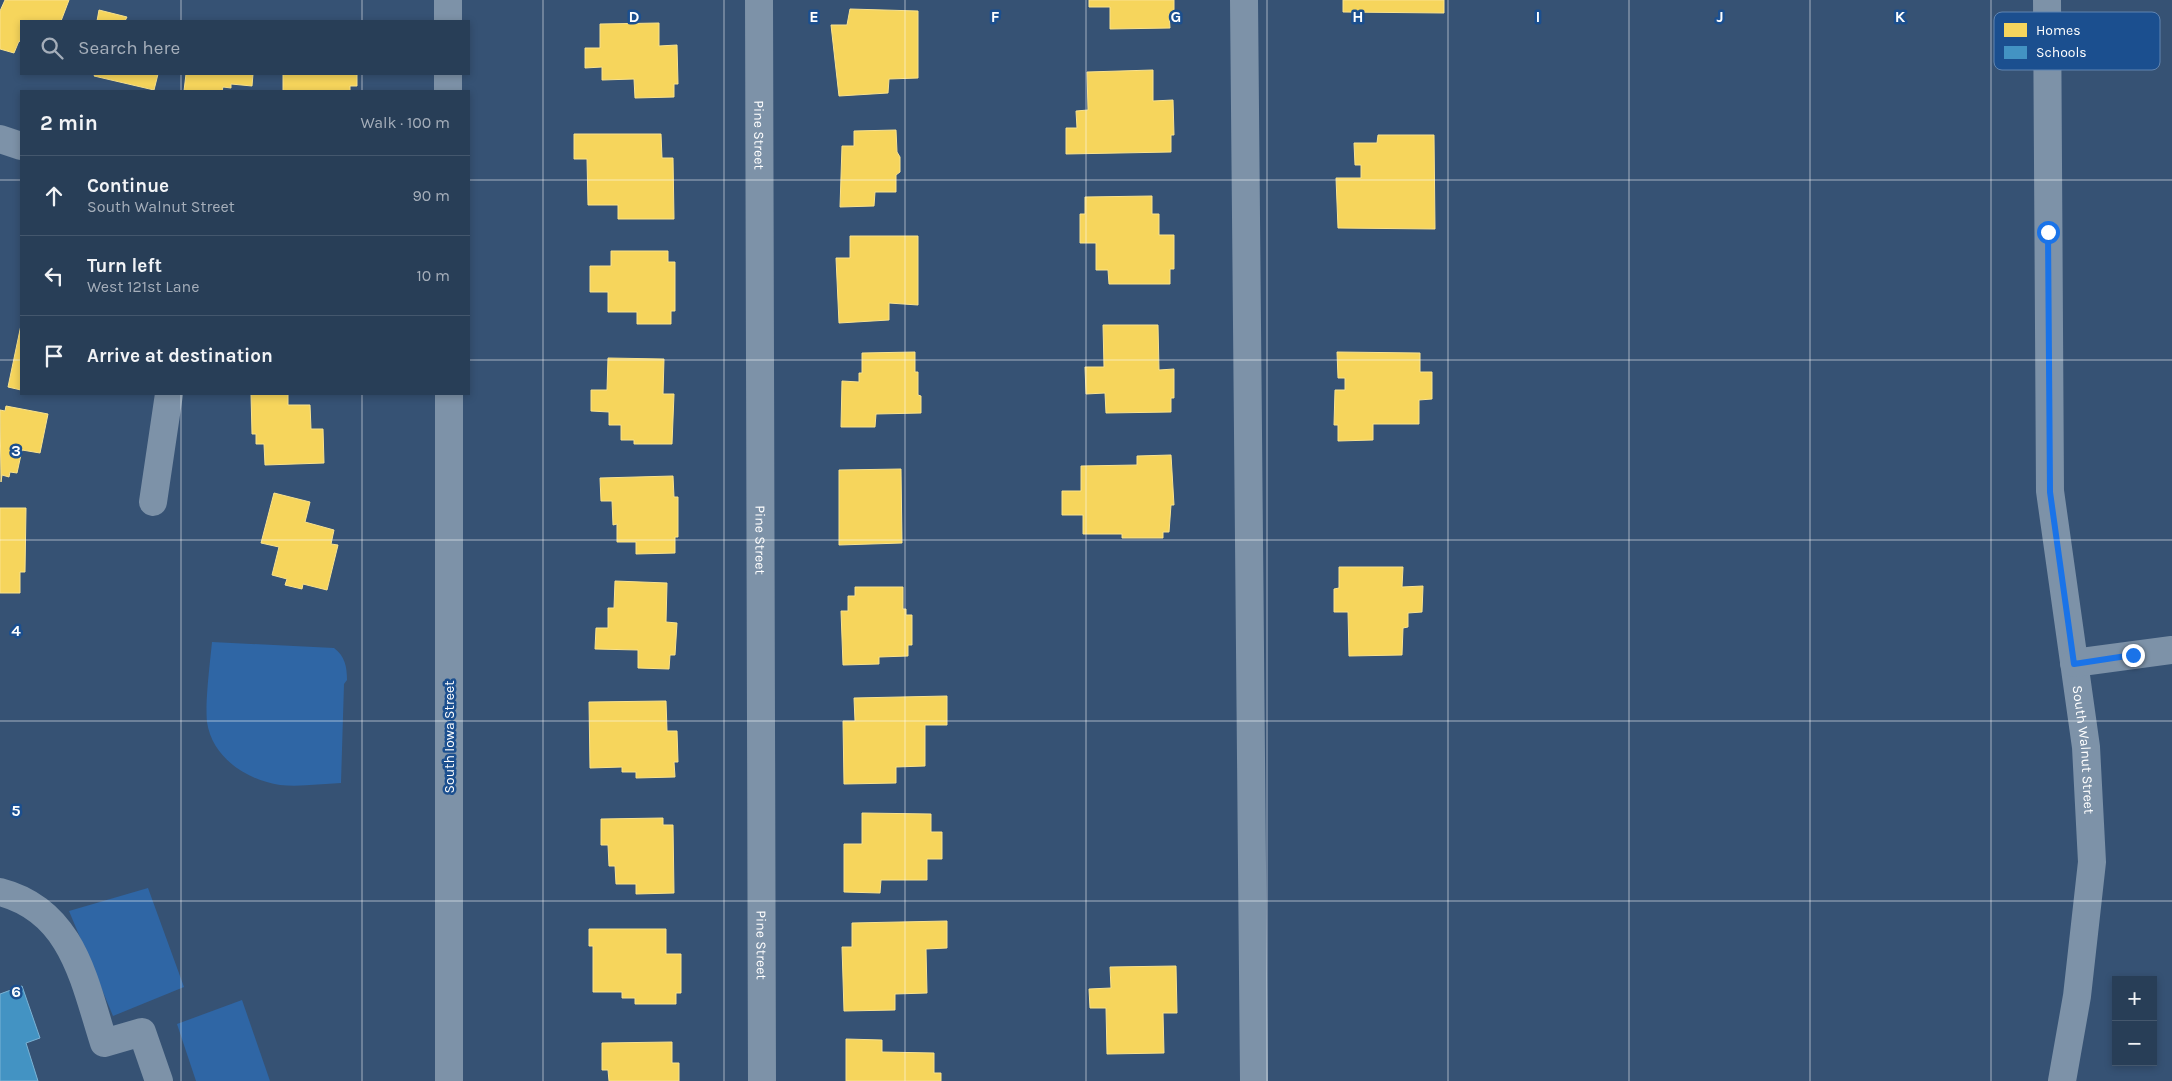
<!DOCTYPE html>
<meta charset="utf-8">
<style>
body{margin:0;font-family:Karla,sans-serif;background:#344961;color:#f1f3f6}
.controls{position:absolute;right:15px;bottom:15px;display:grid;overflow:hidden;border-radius:0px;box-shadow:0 2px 8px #0003}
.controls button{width:45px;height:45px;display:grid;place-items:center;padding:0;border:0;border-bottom:1px solid #44576d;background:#283e57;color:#f1f3f6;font:25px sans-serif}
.stop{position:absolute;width:15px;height:15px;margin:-11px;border:4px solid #1a73e8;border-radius:50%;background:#fff}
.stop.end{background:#1a73e8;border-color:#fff;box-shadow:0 1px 5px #0008}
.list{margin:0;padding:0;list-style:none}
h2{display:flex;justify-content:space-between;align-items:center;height:65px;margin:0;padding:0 20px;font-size:21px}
h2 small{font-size:16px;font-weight:400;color:#a5aeba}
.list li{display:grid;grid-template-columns:32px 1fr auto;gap:15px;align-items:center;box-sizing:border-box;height:80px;padding:0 20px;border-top:1px solid #44576d}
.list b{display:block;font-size:19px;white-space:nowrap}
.list p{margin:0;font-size:16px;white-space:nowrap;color:#a5aeba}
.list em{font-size:16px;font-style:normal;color:#a5aeba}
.icon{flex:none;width:28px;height:28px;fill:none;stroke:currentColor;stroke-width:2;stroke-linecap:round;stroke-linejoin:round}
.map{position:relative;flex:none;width:2172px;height:1081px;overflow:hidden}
.search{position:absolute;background:#283e57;box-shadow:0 2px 8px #0003;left:20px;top:20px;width:450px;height:55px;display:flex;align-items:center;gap:12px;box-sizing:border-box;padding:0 18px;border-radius:0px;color:#a5aeba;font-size:19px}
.panel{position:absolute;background:#283e57;box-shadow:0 2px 8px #0003;left:20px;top:90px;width:450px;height:305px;border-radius:0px}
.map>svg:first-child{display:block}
</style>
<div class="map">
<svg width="2172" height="1081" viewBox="0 0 2172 1081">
<rect width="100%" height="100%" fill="#365274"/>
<g fill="#2f66a5">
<path d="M 212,642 L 334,648 C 345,656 347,667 347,680 L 344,684 L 341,783 C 321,784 299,787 280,785 C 246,780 212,757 207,722 C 205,702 210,663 212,642 Z"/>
<path d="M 148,888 L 184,987 L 113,1016 L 69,911 Z"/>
<path d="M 242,1000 L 270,1081 L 196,1081 L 177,1024 Z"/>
</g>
<g fill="#f6d55c" stroke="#f9e28d">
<path d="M 5,0 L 69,0 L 61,21 L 21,21 L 21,42 L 19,41 L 14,53 L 0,49 L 0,11 Z"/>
<path d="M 1089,0 L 1174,0 L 1174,14 L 1169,14 L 1170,28 L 1110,29 L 1110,7 L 1089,7 Z"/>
<path d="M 1343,0 L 1444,0 L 1444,13 L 1343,12 Z"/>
<path d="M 850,9 L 918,11 L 918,78 L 889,79 L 888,93 L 839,96 L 831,25 L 847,25 Z"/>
<path d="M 99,10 L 127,17 L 125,21 L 97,21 Z"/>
<path d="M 659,23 L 659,46 L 677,45 L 678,84 L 674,84 L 674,97 L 635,98 L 634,79 L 602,80 L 602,67 L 585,68 L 585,48 L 600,48 L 600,24 Z"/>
<path d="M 1153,70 L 1153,101 L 1173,100 L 1174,135 L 1171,135 L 1171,152 L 1066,154 L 1066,128 L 1077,128 L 1076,111 L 1088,110 L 1087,72 Z"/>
<path d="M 95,74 L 158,74 L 154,90 L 94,76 Z"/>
<path d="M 186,74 L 253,74 L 252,86 L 231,84 L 231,88 L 223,87 L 222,91 L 184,91 Z"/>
<path d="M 283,74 L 357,74 L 357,86 L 350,86 L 350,91 L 283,91 Z"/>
<path d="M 896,130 L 897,152 L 900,157 L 900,172 L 896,175 L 896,192 L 875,192 L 874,206 L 840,207 L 842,146 L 854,146 L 854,131 Z"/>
<path d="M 574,134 L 661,134 L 662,158 L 673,158 L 674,219 L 618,219 L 618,205 L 588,205 L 587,159 L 574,159 Z"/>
<path d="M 1378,135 L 1434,135 L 1435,229 L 1338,228 L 1336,178 L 1361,178 L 1361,165 L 1355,165 L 1354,143 L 1377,143 Z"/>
<path d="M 1152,196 L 1152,214 L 1159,214 L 1159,235 L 1174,235 L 1174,269 L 1170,269 L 1170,284 L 1109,284 L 1108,270 L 1096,270 L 1096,243 L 1080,243 L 1080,214 L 1085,214 L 1085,197 Z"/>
<path d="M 850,236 L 918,236 L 918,305 L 889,303 L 889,320 L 839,323 L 836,258 L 850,258 Z"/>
<path d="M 611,251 L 668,251 L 668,262 L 675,262 L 675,311 L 671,311 L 671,324 L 637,324 L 637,312 L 608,312 L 608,292 L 590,292 L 590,266 L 611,266 Z"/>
<path d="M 21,325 L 21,390 L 8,387 Z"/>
<path d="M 1103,325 L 1158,325 L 1159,370 L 1174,369 L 1174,398 L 1171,398 L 1171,412 L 1106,413 L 1105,393 L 1086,394 L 1085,367 L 1104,367 Z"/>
<path d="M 915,352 L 915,372 L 918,372 L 918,395 L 921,396 L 921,413 L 876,414 L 875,427 L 841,427 L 842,381 L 859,382 L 859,373 L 862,373 L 862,353 Z"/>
<path d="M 1337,352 L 1420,353 L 1420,372 L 1432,372 L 1432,399 L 1419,400 L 1419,424 L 1373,424 L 1373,440 L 1338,441 L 1338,425 L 1334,425 L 1335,390 L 1345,390 L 1345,378 L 1338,378 Z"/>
<path d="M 608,358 L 664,359 L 663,394 L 674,394 L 672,444 L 634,444 L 634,440 L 621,440 L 621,425 L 609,425 L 609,412 L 591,411 L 591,390 L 607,390 Z"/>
<path d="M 251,394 L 288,394 L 288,405 L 310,405 L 311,429 L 323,429 L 324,463 L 265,465 L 264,444 L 256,444 L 256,434 L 252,434 Z"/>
<path d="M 6,406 L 48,414 L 40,453 L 22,450 L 17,473 L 10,472 L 9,477 L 2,475 L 1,482 L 0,410 L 5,411 Z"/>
<path d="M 1171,455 L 1174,505 L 1171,505 L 1169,532 L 1163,532 L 1163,538 L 1122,538 L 1122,534 L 1083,534 L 1083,515 L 1062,515 L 1062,491 L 1081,491 L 1081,466 L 1137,465 L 1137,456 Z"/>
<path d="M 901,469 L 902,543 L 839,545 L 839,470 Z"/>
<path d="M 673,476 L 674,497 L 678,497 L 678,537 L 675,537 L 675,553 L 636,554 L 636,542 L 617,542 L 617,524 L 613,525 L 612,501 L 601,501 L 600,478 Z"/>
<path d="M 274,493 L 310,502 L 305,522 L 334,530 L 331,544 L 338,545 L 327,590 L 303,584 L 302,589 L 285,585 L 287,579 L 272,575 L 279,547 L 261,543 Z"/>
<path d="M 0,508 L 26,508 L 25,572 L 20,572 L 20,593 L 0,593 Z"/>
<path d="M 1339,567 L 1403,567 L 1402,587 L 1423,586 L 1422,612 L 1408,613 L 1408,627 L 1403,628 L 1402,655 L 1349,656 L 1348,612 L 1334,612 L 1334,589 L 1339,588 Z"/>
<path d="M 615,581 L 667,583 L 666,622 L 677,623 L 675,655 L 670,655 L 669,669 L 638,668 L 638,650 L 595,649 L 596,628 L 608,628 L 608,608 L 614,608 Z"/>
<path d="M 855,587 L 903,587 L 903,609 L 906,609 L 906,615 L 912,615 L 912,645 L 908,645 L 908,656 L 879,657 L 879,664 L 843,665 L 841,611 L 848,611 L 848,596 L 855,596 Z"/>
<path d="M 947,696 L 947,725 L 925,725 L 925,766 L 896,767 L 896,783 L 844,784 L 843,721 L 855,721 L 854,698 Z"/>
<path d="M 666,701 L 667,731 L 677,731 L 678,762 L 674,762 L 675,777 L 636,778 L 636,772 L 622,772 L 622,767 L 590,768 L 589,702 Z"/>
<path d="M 862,813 L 931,814 L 931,832 L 942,832 L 942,859 L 927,859 L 927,880 L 881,880 L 880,893 L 844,892 L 844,844 L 862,844 Z"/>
<path d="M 663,818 L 663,825 L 673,825 L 674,893 L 636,894 L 636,884 L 616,884 L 615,866 L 609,866 L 608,845 L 601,845 L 601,819 Z"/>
<path d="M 947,921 L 947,948 L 926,949 L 927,993 L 895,994 L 895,1010 L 844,1011 L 842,947 L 852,947 L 852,923 Z"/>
<path d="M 589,929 L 666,929 L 666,954 L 681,954 L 681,993 L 676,993 L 676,1004 L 635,1004 L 635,998 L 622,998 L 622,992 L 593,992 L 593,946 L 589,946 Z"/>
<path d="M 1176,966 L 1177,1013 L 1163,1013 L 1164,1053 L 1107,1054 L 1106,1008 L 1090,1008 L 1089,989 L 1111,988 L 1110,967 Z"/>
<path d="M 846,1039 L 882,1040 L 882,1052 L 934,1053 L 934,1073 L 941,1073 L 941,1081 L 846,1081 Z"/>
<path d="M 672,1042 L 672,1063 L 679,1063 L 679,1081 L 609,1081 L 608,1070 L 602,1070 L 602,1043 Z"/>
</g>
<path fill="#4393c3" stroke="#7bb3d5" d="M 22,986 L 40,1038 L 26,1043 L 38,1081 L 0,1081 L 0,994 Z"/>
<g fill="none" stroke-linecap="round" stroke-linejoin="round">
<g stroke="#7d92a8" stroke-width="28">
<path d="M 448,0 L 448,21"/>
<path id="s1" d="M 759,0 L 762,1081"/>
<path d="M 1244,0 L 1254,1081"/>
<path id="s2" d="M 2047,0 L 2050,491 L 2086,747 L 2092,862 L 2077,996 L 2062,1081"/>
<path d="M 448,74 L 448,91"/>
<path d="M 0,139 L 21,146"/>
<path d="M 449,394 L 449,1081"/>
<path d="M 153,502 L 169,394"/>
<path d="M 2074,663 L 2172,650"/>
<path d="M 0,892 C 73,911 84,981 104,1043 L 142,1032 L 159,1081"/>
</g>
</g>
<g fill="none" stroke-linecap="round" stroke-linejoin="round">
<path stroke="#1a73e8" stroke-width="6" d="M 2048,232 L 2050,492 L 2074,664 L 2133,655"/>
</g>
<path fill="none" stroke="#fff" stroke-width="1" stroke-opacity="0.55" d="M 181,0 L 181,21M 362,0 L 362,21M 543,0 L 543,1081M 724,0 L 724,1081M 905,0 L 905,1081M 1086,0 L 1086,1081M 1267,0 L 1267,1081M 1448,0 L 1448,1081M 1629,0 L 1629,1081M 1810,0 L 1810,1081M 1991,0 L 1991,1081M 181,74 L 181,91M 362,74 L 362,91M 0,180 L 21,180M 469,180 L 2172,180M 0,360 L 21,360M 469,360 L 2172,360M 181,394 L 181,1081M 362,394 L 362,1081M 0,540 L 2172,540M 0,721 L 2172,721M 0,901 L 2172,901"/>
<g text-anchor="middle" stroke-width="5" stroke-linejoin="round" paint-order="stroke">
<g font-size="14" fill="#fff" stroke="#1b4f8f">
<text dy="5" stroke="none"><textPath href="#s1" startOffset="135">Pine Street</textPath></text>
<text dy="5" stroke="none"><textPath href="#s1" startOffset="540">Pine Street</textPath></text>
<text transform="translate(449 737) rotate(-90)" y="5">South Iowa Street</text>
<text dy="5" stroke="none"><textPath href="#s2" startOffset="752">South Walnut Street</textPath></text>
<text dy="5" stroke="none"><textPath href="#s1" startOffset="945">Pine Street</textPath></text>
</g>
</g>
<rect x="1994" y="12" width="166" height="58" rx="8" fill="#1b4f8f" stroke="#5f84b1" stroke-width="1"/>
<rect x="2004" y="23" width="23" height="14" fill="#f6d55c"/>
<rect x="2004" y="46" width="23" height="13" fill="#4393c3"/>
<g font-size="14" fill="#fff">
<text x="2036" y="35">Homes</text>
<text x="2036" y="57">Schools</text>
</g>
<g font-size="16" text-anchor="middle" font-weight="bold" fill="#fff" stroke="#1b4f8f" stroke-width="5" stroke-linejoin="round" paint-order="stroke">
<text x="634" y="22">D</text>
<text x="814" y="22">E</text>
<text x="995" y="22">F</text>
<text x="1176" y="22">G</text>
<text x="1358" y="22">H</text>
<text x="1538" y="22">I</text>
<text x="1720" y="22">J</text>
<text x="1900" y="22">K</text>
<text x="16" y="456">3</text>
<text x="16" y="636">4</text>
<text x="16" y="816">5</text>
<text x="16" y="997">6</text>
</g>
</svg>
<div class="controls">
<button>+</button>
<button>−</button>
</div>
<div class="stop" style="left:2048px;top:232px"></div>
<div class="stop end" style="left:2133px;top:655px"></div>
<div class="search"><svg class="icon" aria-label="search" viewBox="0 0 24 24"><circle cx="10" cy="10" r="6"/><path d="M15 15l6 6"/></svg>Search here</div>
<section class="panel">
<h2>2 min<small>Walk · 100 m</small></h2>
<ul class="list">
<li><svg class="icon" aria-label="ahead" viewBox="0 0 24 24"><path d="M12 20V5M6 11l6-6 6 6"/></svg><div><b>Continue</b><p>South Walnut Street</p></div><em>90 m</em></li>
<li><svg class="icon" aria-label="left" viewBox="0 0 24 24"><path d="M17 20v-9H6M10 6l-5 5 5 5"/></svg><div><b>Turn left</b><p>West 121st Lane</p></div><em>10 m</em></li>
<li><svg class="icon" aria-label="arrive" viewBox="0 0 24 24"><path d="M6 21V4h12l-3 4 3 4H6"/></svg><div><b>Arrive at destination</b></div></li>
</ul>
</section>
</div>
